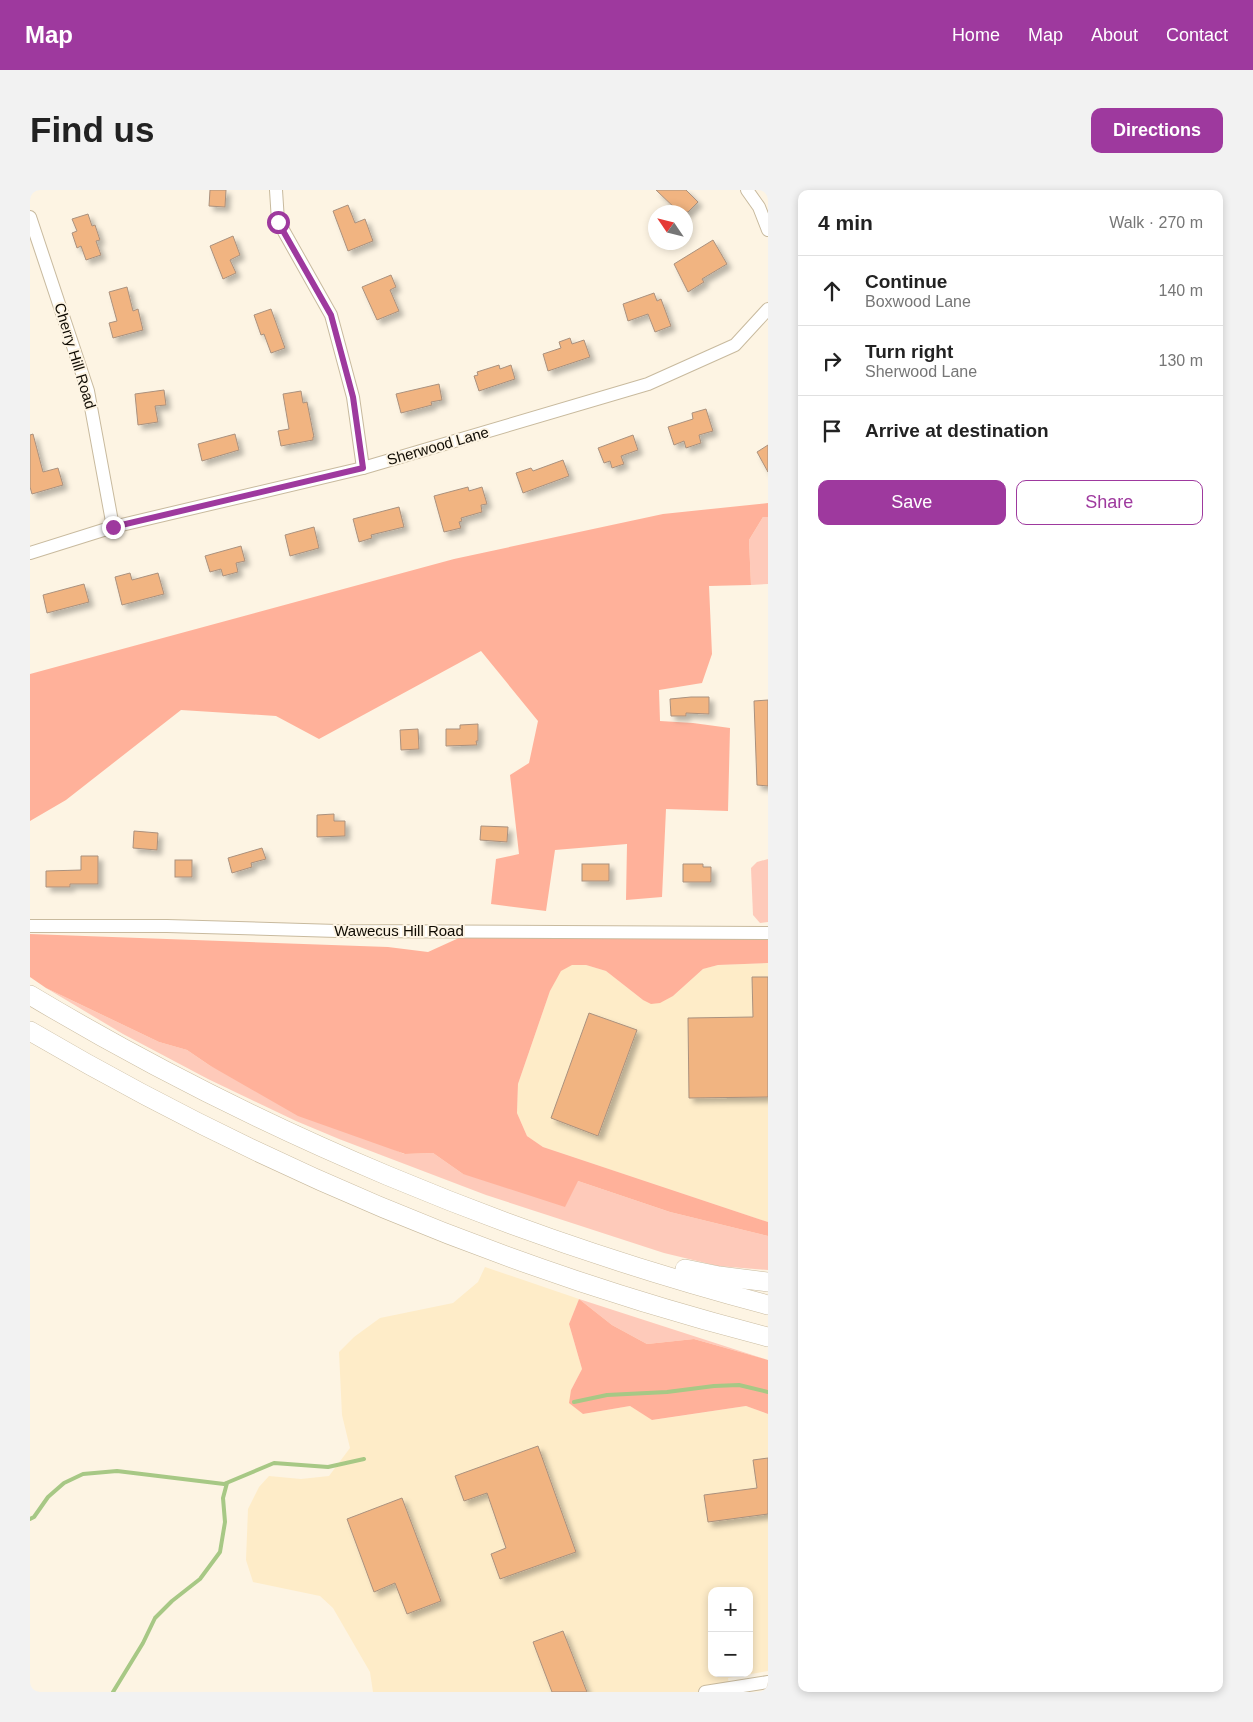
<!DOCTYPE html>
<meta charset="utf-8">
<style>
body{margin:0;font-family:Arial,sans-serif;background:#f2f2f2;color:#222}
.controls{position:absolute;right:15px;bottom:15px;display:grid;overflow:hidden;border-radius:10px;box-shadow:0 2px 8px #0003}
.controls button{width:45px;height:45px;display:grid;place-items:center;padding:0;border:0;border-bottom:1px solid #e0e0e0;background:#fff;color:#222;font:25px sans-serif}
.compass{position:absolute;left:618px;top:15px;width:45px;height:45px;border-radius:50%;background:#fff;box-shadow:0 2px 8px #0003;rotate:305deg}
.stop{position:absolute;width:15px;height:15px;margin:-11px;border:4px solid #9e399e;border-radius:50%;background:#fff}
.stop.end{background:#9e399e;border-color:#fff;box-shadow:0 1px 5px #0008}
.list{margin:0;padding:0;list-style:none}
h2{display:flex;justify-content:space-between;align-items:center;height:65px;margin:0;padding:0 20px;font-size:21px}
h2 small{font-size:16px;font-weight:400;color:#767676}
.list li{display:grid;grid-template-columns:32px 1fr auto;gap:15px;align-items:center;box-sizing:border-box;height:70px;padding:0 20px;border-top:1px solid #e0e0e0}
.list b{display:block;font-size:19px;white-space:nowrap}
.list p{margin:0;font-size:16px;white-space:nowrap;color:#767676}
.list em{font-size:16px;font-style:normal;color:#767676}
.actions{display:flex;gap:10px;padding:15px 20px}
.actions a{flex:1;padding:11px 0;border:1px solid #9e399e;border-radius:10px;text-align:center;font-size:18px;color:#9e399e}
.actions .main{background:#9e399e;color:#fff}
.icon{flex:none;width:28px;height:28px;fill:none;stroke:currentColor;stroke-width:2;stroke-linecap:round;stroke-linejoin:round}
.map{position:relative;flex:none;width:738px;height:1502px;overflow:hidden;border-radius:10px}
header{display:flex;align-items:center;gap:30px;box-sizing:border-box;height:70px;padding:0 25px;background:#9e399e;color:#fff}
header strong{font-size:24px}
nav{display:flex;gap:28px;margin-inline-start:auto;font-size:18px}
.intro{display:flex;align-items:center;justify-content:space-between;box-sizing:border-box;height:120px;padding:0 30px}
h1{margin:0;font-size:35px}
.button{padding:12px 22px;border-radius:10px;background:#9e399e;color:#fff;font-size:18px;font-weight:700}
main{display:flex;gap:30px;padding:0 30px}
aside{flex:1;background:#fff;border-radius:10px;box-shadow:0 2px 8px #0003}
.map>svg:first-child{display:block}
</style>
<header>
<strong>Map</strong>
<nav><a>Home</a><a>Map</a><a>About</a><a>Contact</a></nav>
</header>
<div class="intro"><h1>Find us</h1><a class="button">Directions</a></div>
<main>
<div class="map">
<svg width="738" height="1502" viewBox="0 0 738 1502">
<defs>
<filter id="shadow"><feDropShadow dx="4.5" dy="4.5" stdDeviation="2.5" flood-color="#0004"/></filter>
</defs>
<rect width="100%" height="100%" fill="#fdf4e3"/>
<g fill="#feecc8" fill-rule="evenodd">
<path d="M 738,773 L 738,1032 L 513,957 L 497,946 L 487,923 L 488,894 L 520,801 L 530,781 L 541,775 L 556,775 L 576,781 L 613,810 L 643,806 L 673,779 L 688,775 Z"/>
<path d="M 455,1077 L 549,1109 L 539,1134 L 552,1179 L 541,1200 L 553,1224 L 600,1216 L 623,1230 L 716,1216 L 738,1224 L 738,1481 L 698,1488 L 700,1502 L 343,1502 L 340,1482 L 303,1418 L 290,1406 L 223,1392 L 216,1370 L 218,1319 L 229,1297 L 239,1286 L 271,1289 L 299,1286 L 320,1258 L 312,1225 L 309,1162 L 324,1147 L 350,1128 L 423,1113 L 448,1092 ZM 682,1401 L 719,1401 L 719,1483 L 682,1483 Z"/>
</g>
<g fill="#fecaba">
<path d="M 733,327 L 738,327 L 738,394 L 721,395 L 719,350 Z"/>
<path d="M 738,669 L 738,732 L 730,733 L 723,725 L 721,678 L 727,672 Z"/>
<path d="M 16,798 L 129,852 L 157,860 L 179,875 L 374,964 L 403,963 L 433,984 L 548,991 L 640,1022 L 738,1046 L 738,1080 L 688,1076 L 634,1063 L 456,1005 L 309,949 L 266,931 L 178,889 L 93,844 Z"/>
<path d="M 549,1109 L 738,1170 L 664,1149 L 617,1154 L 582,1135 Z"/>
</g>
<g fill="#ffb19a">
<path d="M 738,313 L 738,327 L 733,327 L 719,350 L 721,395 L 679,396 L 682,464 L 672,493 L 629,500 L 630,531 L 663,533 L 700,538 L 698,621 L 636,619 L 632,707 L 596,710 L 597,654 L 525,660 L 516,721 L 461,714 L 466,669 L 489,664 L 480,585 L 499,573 L 508,531 L 451,461 L 289,549 L 246,526 L 151,520 L 36,610 L 0,631 L 0,484 L 424,369 L 633,324 Z"/>
<path d="M 0,744 L 358,757 L 398,762 L 431,747 L 738,744 L 738,773 L 688,775 L 673,779 L 643,806 L 630,813 L 621,814 L 613,810 L 576,781 L 556,775 L 542,775 L 531,781 L 520,801 L 488,894 L 487,923 L 497,946 L 513,957 L 738,1032 L 738,1046 L 640,1022 L 548,991 L 535,1017 L 433,984 L 403,963 L 375,964 L 268,926 L 179,875 L 157,860 L 129,852 L 16,798 L 0,787 Z"/>
<path d="M 549,1109 L 582,1135 L 617,1154 L 664,1149 L 738,1170 L 738,1224 L 716,1216 L 622,1230 L 600,1216 L 553,1224 L 539,1213 L 541,1200 L 552,1179 L 539,1134 Z"/>
</g>
<g fill="none" stroke-linecap="round" stroke-linejoin="round">
<g stroke="#a7c885" stroke-width="4">
<path d="M 544,1212 L 577,1205 L 637,1202 L 684,1196 L 709,1195 L 738,1202"/>
<path d="M 0,1329 L 4,1327 L 18,1307 L 34,1293 L 53,1284 L 87,1281 L 194,1294 L 244,1273 L 298,1277 L 334,1269"/>
<path d="M 83,1502 L 113,1453 L 125,1428 L 142,1411 L 170,1389 L 190,1362 L 195,1332 L 193,1308 L 197,1293"/>
</g>
</g>
<g fill="#f1b481" stroke="#aa917e" filter="url(#shadow)">
<path d="M 180,0 L 196,0 L 195,17 L 179,16 Z"/>
<path d="M 626,0 L 656,0 L 668,12 L 658,22 L 649,22 Z"/>
<path d="M 318,15 L 325,33 L 335,29 L 343,51 L 318,61 L 303,21 Z"/>
<path d="M 58,24 L 62,36 L 65,35 L 70,50 L 66,51 L 71,65 L 56,70 L 51,56 L 47,58 L 42,43 L 47,41 L 42,29 Z"/>
<path d="M 203,46 L 210,65 L 200,70 L 206,83 L 193,89 L 180,56 Z"/>
<path d="M 683,50 L 697,74 L 672,89 L 674,92 L 658,102 L 644,74 Z"/>
<path d="M 361,85 L 366,97 L 360,100 L 369,121 L 347,130 L 332,97 Z"/>
<path d="M 97,97 L 103,121 L 108,119 L 113,140 L 83,148 L 79,133 L 87,131 L 79,102 Z"/>
<path d="M 624,103 L 627,111 L 631,109 L 641,136 L 625,142 L 618,124 L 598,131 L 593,114 Z"/>
<path d="M 241,119 L 255,158 L 241,163 L 234,144 L 231,145 L 224,125 Z"/>
<path d="M 540,148 L 542,154 L 554,150 L 560,167 L 518,181 L 513,164 L 531,158 L 529,152 Z"/>
<path d="M 469,175 L 470,179 L 481,175 L 485,189 L 449,201 L 444,186 L 448,185 L 447,182 Z"/>
<path d="M 409,194 L 412,210 L 401,212 L 402,215 L 371,223 L 366,204 Z"/>
<path d="M 134,200 L 136,215 L 125,216 L 128,232 L 108,235 L 105,204 Z"/>
<path d="M 271,201 L 273,213 L 277,212 L 284,247 L 283,247 L 283,250 L 251,256 L 248,241 L 259,239 L 253,204 Z"/>
<path d="M 676,219 L 683,241 L 669,245 L 671,253 L 656,258 L 654,251 L 644,255 L 638,237 L 663,229 L 662,223 Z"/>
<path d="M 3,244 L 13,282 L 28,278 L 33,295 L 2,304 L 0,297 L 0,245 Z"/>
<path d="M 205,244 L 209,260 L 172,271 L 168,254 Z"/>
<path d="M 603,245 L 608,260 L 591,266 L 594,274 L 582,278 L 580,271 L 574,273 L 568,258 Z"/>
<path d="M 738,255 L 738,282 L 727,262 Z"/>
<path d="M 533,270 L 539,286 L 493,303 L 486,283 L 501,278 L 503,281 Z"/>
<path d="M 438,297 L 439,301 L 452,297 L 457,314 L 451,315 L 452,322 L 431,328 L 432,331 L 429,332 L 431,338 L 414,342 L 404,306 Z"/>
<path d="M 369,317 L 374,337 L 341,345 L 342,348 L 329,352 L 323,329 Z"/>
<path d="M 284,337 L 289,358 L 260,366 L 255,345 Z"/>
<path d="M 211,356 L 215,371 L 206,373 L 208,382 L 193,386 L 191,379 L 180,382 L 175,366 Z"/>
<path d="M 100,383 L 102,390 L 128,383 L 134,404 L 92,415 L 85,387 Z"/>
<path d="M 54,394 L 59,412 L 17,423 L 13,405 Z"/>
<path d="M 661,507 L 679,507 L 679,524 L 656,523 L 656,526 L 641,526 L 640,509 Z"/>
<path d="M 738,510 L 738,596 L 727,595 L 724,511 Z"/>
<path d="M 448,534 L 448,551 L 446,551 L 447,555 L 416,556 L 416,539 L 430,539 L 430,535 Z"/>
<path d="M 388,539 L 389,559 L 371,560 L 370,540 Z"/>
<path d="M 304,624 L 304,631 L 315,631 L 315,646 L 287,647 L 287,625 Z"/>
<path d="M 451,636 L 478,637 L 477,652 L 450,650 Z"/>
<path d="M 104,641 L 128,643 L 127,660 L 103,658 Z"/>
<path d="M 232,658 L 236,669 L 221,673 L 222,677 L 202,683 L 198,668 Z"/>
<path d="M 51,666 L 68,666 L 68,694 L 40,694 L 40,697 L 16,697 L 16,681 L 51,680 Z"/>
<rect x="145" y="670" width="17" height="17"/>
<rect x="552" y="674" width="27" height="17"/>
<path d="M 653,674 L 673,674 L 673,677 L 681,677 L 681,692 L 653,692 Z"/>
<path d="M 722,787 L 738,787 L 738,907 L 659,908 L 658,828 L 723,827 Z"/>
<path d="M 559,823 L 607,840 L 568,946 L 521,928 Z"/>
<path d="M 508,1256 L 546,1362 L 470,1389 L 461,1364 L 476,1358 L 457,1303 L 434,1311 L 425,1286 Z"/>
<path d="M 738,1268 L 738,1324 L 678,1332 L 674,1305 L 727,1298 L 723,1270 Z"/>
<path d="M 372,1308 L 411,1411 L 377,1424 L 365,1393 L 344,1402 L 317,1329 Z"/>
<path d="M 533,1441 L 557,1502 L 522,1502 L 503,1452 Z"/>
</g>
<g fill="none" stroke-linecap="round" stroke-linejoin="round">
<defs>
<g id="minor">
<path d="M 246,0 L 248,31 L 301,125 L 323,207 L 333,278"/>
<path d="M 717,0 L 729,17 L 738,40"/>
<path d="M 0,27 L 58,201 L 83,337"/>
<path d="M 0,363 L 83,337 L 333,278 L 618,194 L 705,155 L 738,119"/>
<path d="M 0,736 L 137,736 L 307,741 L 738,743"/>
<path d="M 675,1502 L 738,1492"/>
</g>
<g id="highway">
<path d="M 0,805 C 229,942 480,1047 738,1115"/>
<path d="M 0,841 C 230,976 480,1081 738,1147"/>
<path d="M 655,1079 L 689,1086 L 738,1092"/>
</g>
</defs>
<use href="#minor" stroke="#c8ba9e" stroke-width="14"/>
<use href="#highway" stroke="#c8ba9e" stroke-width="20"/>
<use href="#minor" stroke="#fff" stroke-width="12"/>
<use href="#highway" stroke="#fff" stroke-width="19"/>
</g>
<g fill="none" stroke-linecap="round" stroke-linejoin="round">
<path stroke="#9e399e" stroke-width="6" d="M 83,337 L 333,278 L 323,207 L 301,125 L 248,32"/>
</g>
<g text-anchor="middle" stroke-width="4" stroke-linejoin="round" paint-order="stroke">
<g font-size="15" fill="#0f0b03" stroke="#fdf4e3">
<text transform="translate(45 166) rotate(73)" y="5">Cherry Hill Road</text>
<text transform="translate(408 256) rotate(-16)" y="5">Sherwood Lane</text>
<text x="369" y="746">Wawecus Hill Road</text>
</g>
</g>
</svg>
<div class="controls">
<button>+</button>
<button>−</button>
</div>
<svg class="compass" viewBox="-18 -18 36 36"><path d="M0-13l5 13h-10z" fill="#e53935"/><path d="M0 13l5-13h-10z" fill="#767676"/></svg>
<div class="stop" style="left:248px;top:32px"></div>
<div class="stop end" style="left:83px;top:337px"></div>
</div>
<aside>
<h2>4 min<small>Walk · 270 m</small></h2>
<ul class="list">
<li><svg class="icon" aria-label="ahead" viewBox="0 0 24 24"><path d="M12 20V5M6 11l6-6 6 6"/></svg><div><b>Continue</b><p>Boxwood Lane</p></div><em>140 m</em></li>
<li><svg class="icon" aria-label="right" viewBox="0 0 24 24"><path d="M7 20v-9h11M14 6l5 5-5 5"/></svg><div><b>Turn right</b><p>Sherwood Lane</p></div><em>130 m</em></li>
<li><svg class="icon" aria-label="arrive" viewBox="0 0 24 24"><path d="M6 21V4h12l-3 4 3 4H6"/></svg><div><b>Arrive at destination</b></div></li>
</ul>
<div class="actions"><a class="main">Save</a><a>Share</a></div>
</aside>
</main>
